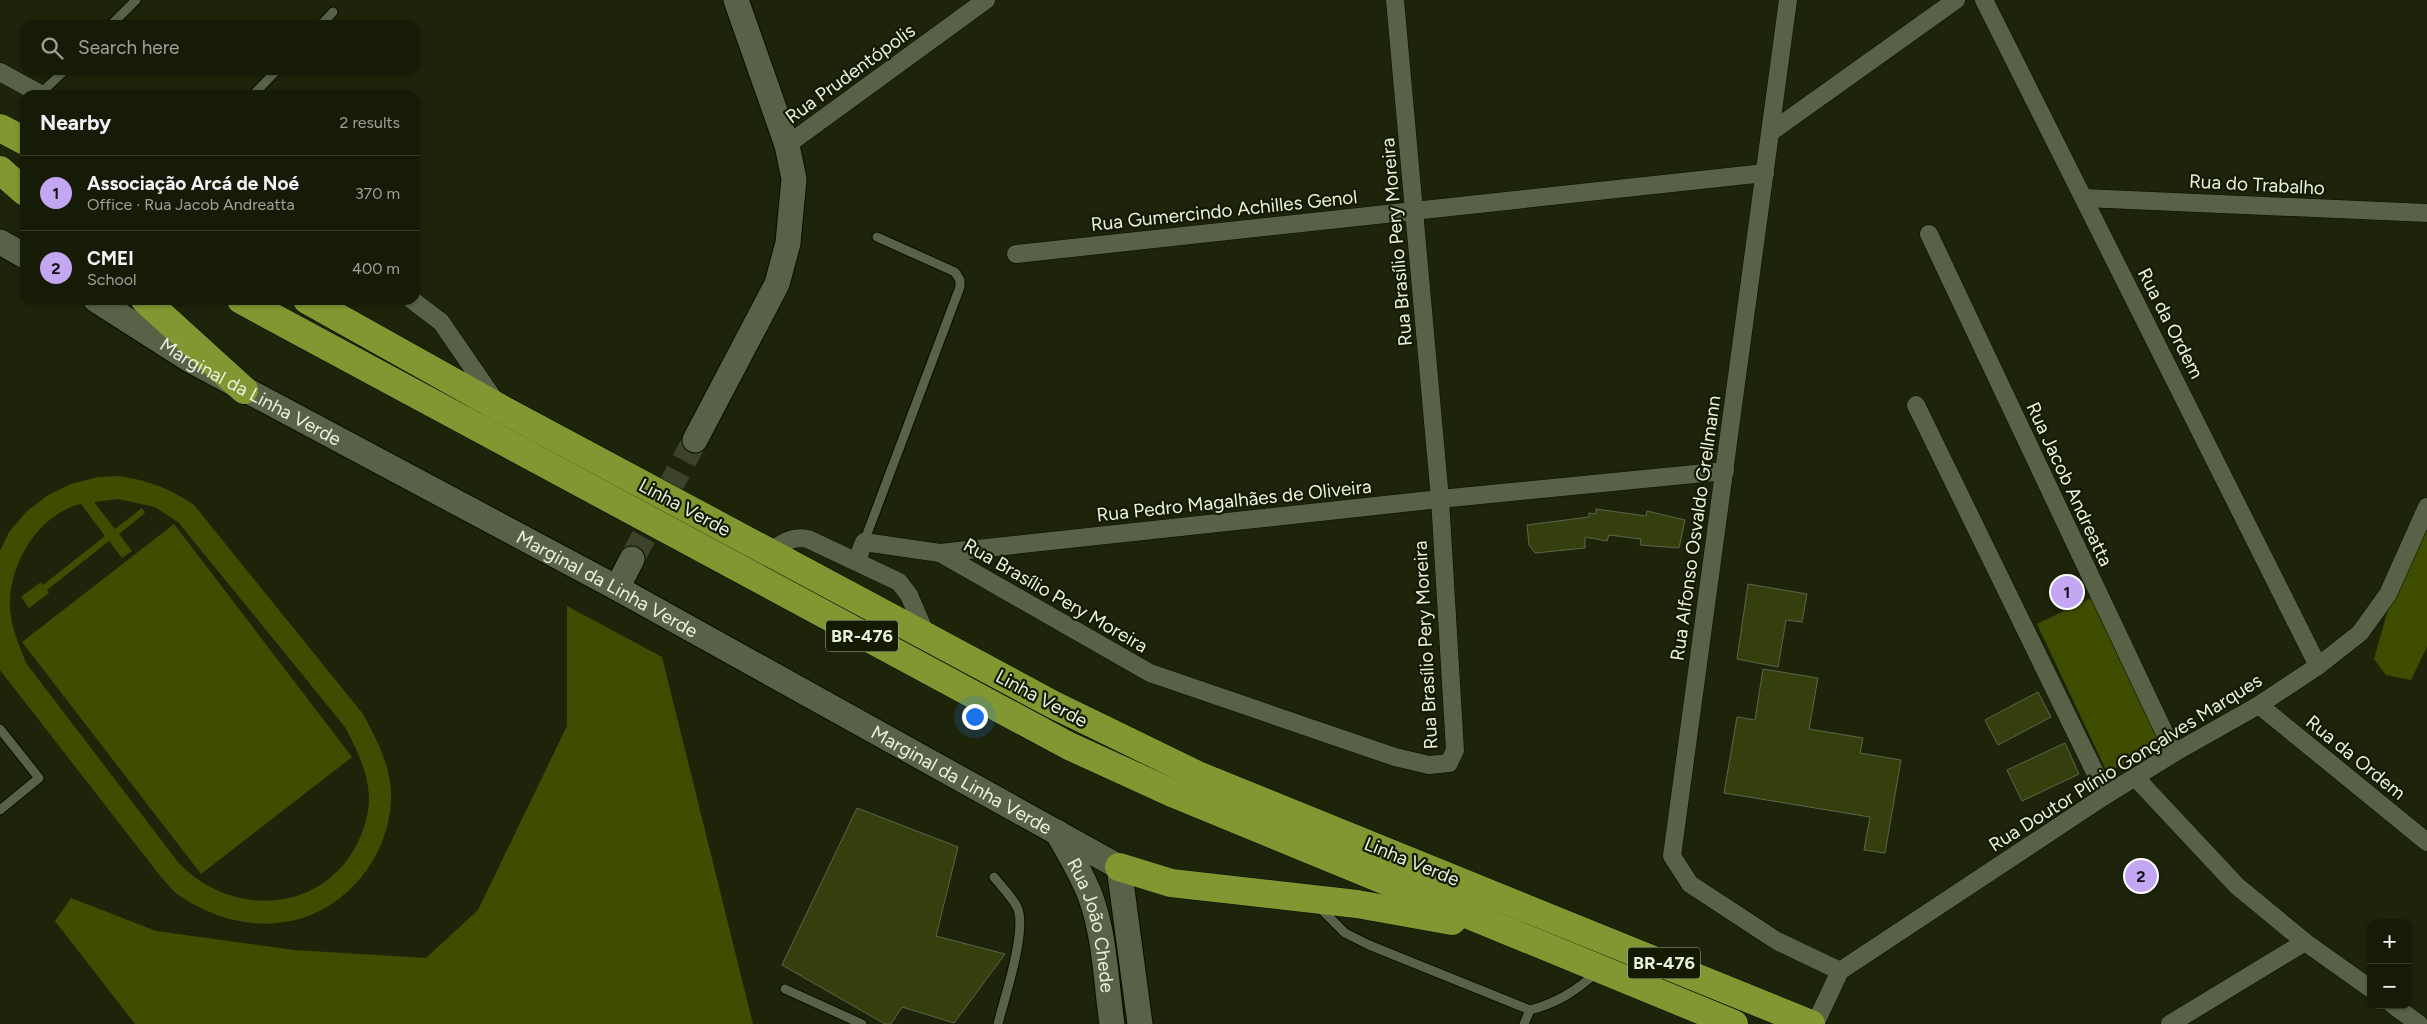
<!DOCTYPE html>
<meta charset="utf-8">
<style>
body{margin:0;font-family:Figtree,sans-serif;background:#1f2412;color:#f1f3f6}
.controls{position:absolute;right:15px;bottom:15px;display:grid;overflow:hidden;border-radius:10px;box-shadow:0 1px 4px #0004}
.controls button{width:45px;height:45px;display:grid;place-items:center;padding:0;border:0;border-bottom:1px solid #353929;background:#161b08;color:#f1f3f6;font:25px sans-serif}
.you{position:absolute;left:974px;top:716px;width:18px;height:18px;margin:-12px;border:4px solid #fff;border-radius:50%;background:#1a73e8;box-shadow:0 0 0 8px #1a73e833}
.badge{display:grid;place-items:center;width:32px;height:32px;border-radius:50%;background:#c3a7f2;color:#111;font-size:16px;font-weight:700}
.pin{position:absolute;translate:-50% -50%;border:2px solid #fff;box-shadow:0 1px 5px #0006}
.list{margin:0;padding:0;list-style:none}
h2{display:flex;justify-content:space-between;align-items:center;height:65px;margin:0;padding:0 20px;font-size:21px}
h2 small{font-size:16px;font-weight:400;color:#9ea19c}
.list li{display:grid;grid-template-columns:32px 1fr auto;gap:15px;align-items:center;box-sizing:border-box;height:75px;padding:0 20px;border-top:1px solid #353929}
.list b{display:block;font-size:19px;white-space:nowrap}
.list p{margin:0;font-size:16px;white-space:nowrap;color:#9ea19c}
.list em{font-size:16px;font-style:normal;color:#9ea19c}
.icon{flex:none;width:28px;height:28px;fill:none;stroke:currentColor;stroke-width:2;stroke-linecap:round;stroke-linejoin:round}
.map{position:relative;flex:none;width:2427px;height:1024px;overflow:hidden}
.search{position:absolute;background:#161b08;box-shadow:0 1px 4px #0004;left:20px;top:20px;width:400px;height:55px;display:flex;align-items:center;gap:12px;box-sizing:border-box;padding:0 18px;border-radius:15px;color:#9ea19c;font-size:19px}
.panel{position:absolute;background:#161b08;box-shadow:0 1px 4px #0004;left:20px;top:90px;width:400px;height:215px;border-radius:15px}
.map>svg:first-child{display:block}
</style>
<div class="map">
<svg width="2427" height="1024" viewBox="0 0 2427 1024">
<rect width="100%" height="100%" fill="#1e240a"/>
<g fill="#3e4d00" fill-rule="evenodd">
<path d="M 119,476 C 147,480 171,489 194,505 L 363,714 C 378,742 392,768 391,800 C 390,825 381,851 366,871 C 320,934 242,938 180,896 C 173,892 167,883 161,877 L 0,670 L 0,551 L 9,532 L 27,511 L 48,495 L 71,484 L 98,477 ZM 118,499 L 155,507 L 178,522 L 345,727 C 357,750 368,771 369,798 C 369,819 360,842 348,859 C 306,916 224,912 178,862 L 26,663 C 19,645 11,627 10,608 C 8,565 38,514 81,504 L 105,536 L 43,585 L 41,582 L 21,597 L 29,608 L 49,593 L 47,590 L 109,541 L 122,558 L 132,551 L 119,534 L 145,513 L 142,508 L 115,529 L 94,502 Z"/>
<path d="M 174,524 L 352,757 L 201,874 L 22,642 Z"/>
<path d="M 2427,531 L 2427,647 L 2411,680 L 2386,675 L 2374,659 L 2391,599 Z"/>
<path d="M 2093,597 L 2163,745 L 2107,772 L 2037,624 Z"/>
<path d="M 567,606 L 662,657 L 753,1024 L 135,1024 L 55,921 L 71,898 L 156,931 L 294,950 L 426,958 L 478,910 L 567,726 Z"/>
</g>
<g fill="#343f0d" stroke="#5d654a">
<path d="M 1596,509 L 1646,516 L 1647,511 L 1685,520 L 1679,548 L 1640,545 L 1641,539 L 1609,535 L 1607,541 L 1585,537 L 1585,548 L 1535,553 L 1529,545 L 1527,525 L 1589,517 L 1589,513 L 1596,514 Z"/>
<path d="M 2072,574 L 2081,598 L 2063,608 L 2053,586 Z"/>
<path d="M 1748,584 L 1807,594 L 1802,622 L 1786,620 L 1778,667 L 1737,659 Z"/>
<path d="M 1763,669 L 1818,678 L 1809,729 L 1863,738 L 1860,753 L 1901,760 L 1885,853 L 1864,850 L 1870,817 L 1724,793 L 1737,717 L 1755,720 Z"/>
<path d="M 2038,692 L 2051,717 L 1998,745 L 1985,720 Z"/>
<path d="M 2065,743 L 2079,774 L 2022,801 L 2007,770 Z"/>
<path d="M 857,808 L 958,847 L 936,936 L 1005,954 L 954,1023 L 902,1007 L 891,1024 L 885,1024 L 782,965 Z"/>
</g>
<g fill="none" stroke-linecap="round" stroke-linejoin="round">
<path stroke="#3d432a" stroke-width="25" stroke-dasharray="25 12" stroke-linecap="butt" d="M 632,559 L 695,440"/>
<defs>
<g id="lane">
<path d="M 111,25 L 136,0"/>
<path d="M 321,25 L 333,12"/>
<path d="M 40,94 L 65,70"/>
<path d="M 253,95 L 277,70"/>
<path d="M 864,542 L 960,287 L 960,280 L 955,272 L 877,237"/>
<path d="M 0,729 L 39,778 L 0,810"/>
<path d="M 994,877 C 1001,886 1012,897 1017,907 C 1028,929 1004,999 998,1024"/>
<path d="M 1320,908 L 1345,933 L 1369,945 L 1530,1010 L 1524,1024"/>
<path d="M 785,989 L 862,1024"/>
<path d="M 1530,1010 C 1557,1003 1576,991 1597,972"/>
</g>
<g id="street">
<path d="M 1788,0 L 1672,856 L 1690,884 L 1777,941 L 1840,971"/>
<path d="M 1984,0 L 2318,666"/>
<path d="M 0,72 L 42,95"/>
<path d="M 1771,132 L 1956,0"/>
<path d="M 787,145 L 986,0"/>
<path d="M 2084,198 L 2427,213"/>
<path d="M 1929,234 L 2174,753"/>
<path d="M 1016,254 L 1765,173"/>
<path d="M 412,300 L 441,322 L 496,402"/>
<path d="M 1916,405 L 2106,795"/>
<path d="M 769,552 C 783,543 791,536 808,539 L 899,582 L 909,595 L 927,637"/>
<path d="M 940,553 L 1150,673 L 1395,757 L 1429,765 L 1449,763 L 1455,750 L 1440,499 L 1395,0"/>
<path d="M 857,560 L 864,542 L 940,553 L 1440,499 L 1725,471"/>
<path d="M 2259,705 L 2427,842"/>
<path d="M 2135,777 L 2237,886 L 2305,942 L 2371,989"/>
<path d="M 2393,1005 L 2419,1024"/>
<path d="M 1815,1024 L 1840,971 L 2106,795 L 2174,753 L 2259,705 L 2318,666 L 2360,633 L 2388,594 L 2427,507"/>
<path d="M 2170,1024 L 2305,942"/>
</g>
<g id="secondary">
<path d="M 0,242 L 25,256"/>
<path id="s1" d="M 96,300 L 190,360 L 617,588 L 1119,867 L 1140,1024"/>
<path d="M 695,440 L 777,284 L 788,243 L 794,179 L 787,145 L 736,0"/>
<path d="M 617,588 L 632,559"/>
<path id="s2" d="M 1057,832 C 1069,853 1082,874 1091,898 C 1105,937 1106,983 1112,1024"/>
</g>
<g id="highway">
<path d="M 0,128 L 25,141"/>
<path d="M 0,170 L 25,192"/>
<path d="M 145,300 L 244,390"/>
<path d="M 241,300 L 1069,746 L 1172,793 L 1734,1024"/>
<path d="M 307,300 L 500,408 L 1054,705 L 1200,776 L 1811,1024"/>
<path d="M 1119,867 L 1171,883 L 1357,904 L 1452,921"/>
</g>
</defs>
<use href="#lane" stroke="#080d00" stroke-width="11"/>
<use href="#street" stroke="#080d00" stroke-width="19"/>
<use href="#secondary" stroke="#080d00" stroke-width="27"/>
<use href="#highway" stroke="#080d00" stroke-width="29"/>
<use href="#lane" stroke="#596246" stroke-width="9"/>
<use href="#street" stroke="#596246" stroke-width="18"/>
<use href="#secondary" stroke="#596246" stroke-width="25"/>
<use href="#highway" stroke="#809732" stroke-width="28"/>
</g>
<g text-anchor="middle" stroke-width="4.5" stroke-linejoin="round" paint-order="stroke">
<g fill="#151a03" stroke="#aab09e" stroke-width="1">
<rect x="826" y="620.5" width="72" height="31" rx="4"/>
<rect x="1628" y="947.5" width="72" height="31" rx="4"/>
</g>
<g font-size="18" font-weight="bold" fill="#eaf0e0">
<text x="862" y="642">BR-476</text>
<text x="1664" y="969">BR-476</text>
</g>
<g font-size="19" fill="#eaf0e0" stroke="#151a03">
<text transform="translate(850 73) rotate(-36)" y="7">Rua Prudentópolis</text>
<text transform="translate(2257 184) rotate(3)" y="7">Rua do Trabalho</text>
<text transform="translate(1224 210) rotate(-6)" y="7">Rua Gumercindo Achilles Genol</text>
<text transform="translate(1396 242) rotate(-95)" y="7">Rua Brasílio Pery Moreira</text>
<text transform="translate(2171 323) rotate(63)" y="7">Rua da Ordem</text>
<text dy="7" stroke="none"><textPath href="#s1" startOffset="180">Marginal da Linha Verde</textPath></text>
<text transform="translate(2070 484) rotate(65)" y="7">Rua Jacob Andreatta</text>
<text transform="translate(1234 500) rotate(-6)" y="7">Rua Pedro Magalhães de Oliveira</text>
<text transform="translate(685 507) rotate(28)" y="7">Linha Verde</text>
<text transform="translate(1695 528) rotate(-82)" y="7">Rua Alfonso Osvaldo Grellmann</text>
<text dy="7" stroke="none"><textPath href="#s1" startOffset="585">Marginal da Linha Verde</textPath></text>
<text transform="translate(1056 595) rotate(30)" y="7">Rua Brasílio Pery Moreira</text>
<text transform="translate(1425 645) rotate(-93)" y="7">Rua Brasílio Pery Moreira</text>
<text transform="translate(1042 698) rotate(28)" y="7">Linha Verde</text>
<text transform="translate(2356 757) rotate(39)" y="7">Rua da Ordem</text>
<text transform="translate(2125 762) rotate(-32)" y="7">Rua Doutor Plínio Gonçalves Marques</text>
<text dy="7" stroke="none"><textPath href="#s1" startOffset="990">Marginal da Linha Verde</textPath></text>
<text transform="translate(1412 861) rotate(22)" y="7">Linha Verde</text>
<text dy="7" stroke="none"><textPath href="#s2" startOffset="101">Rua João Chede</textPath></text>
</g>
</g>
</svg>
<div class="controls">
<button>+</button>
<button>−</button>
</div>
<div class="you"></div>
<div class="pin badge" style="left:2067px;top:592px">1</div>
<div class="pin badge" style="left:2141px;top:876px">2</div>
<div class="search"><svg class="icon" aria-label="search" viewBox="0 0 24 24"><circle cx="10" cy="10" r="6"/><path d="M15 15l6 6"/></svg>Search here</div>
<section class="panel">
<h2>Nearby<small>2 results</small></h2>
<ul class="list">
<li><span class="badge">1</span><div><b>Associação Arcá de Noé</b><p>Office · Rua Jacob Andreatta</p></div><em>370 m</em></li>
<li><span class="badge">2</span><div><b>CMEI</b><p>School</p></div><em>400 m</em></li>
</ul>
</section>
</div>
